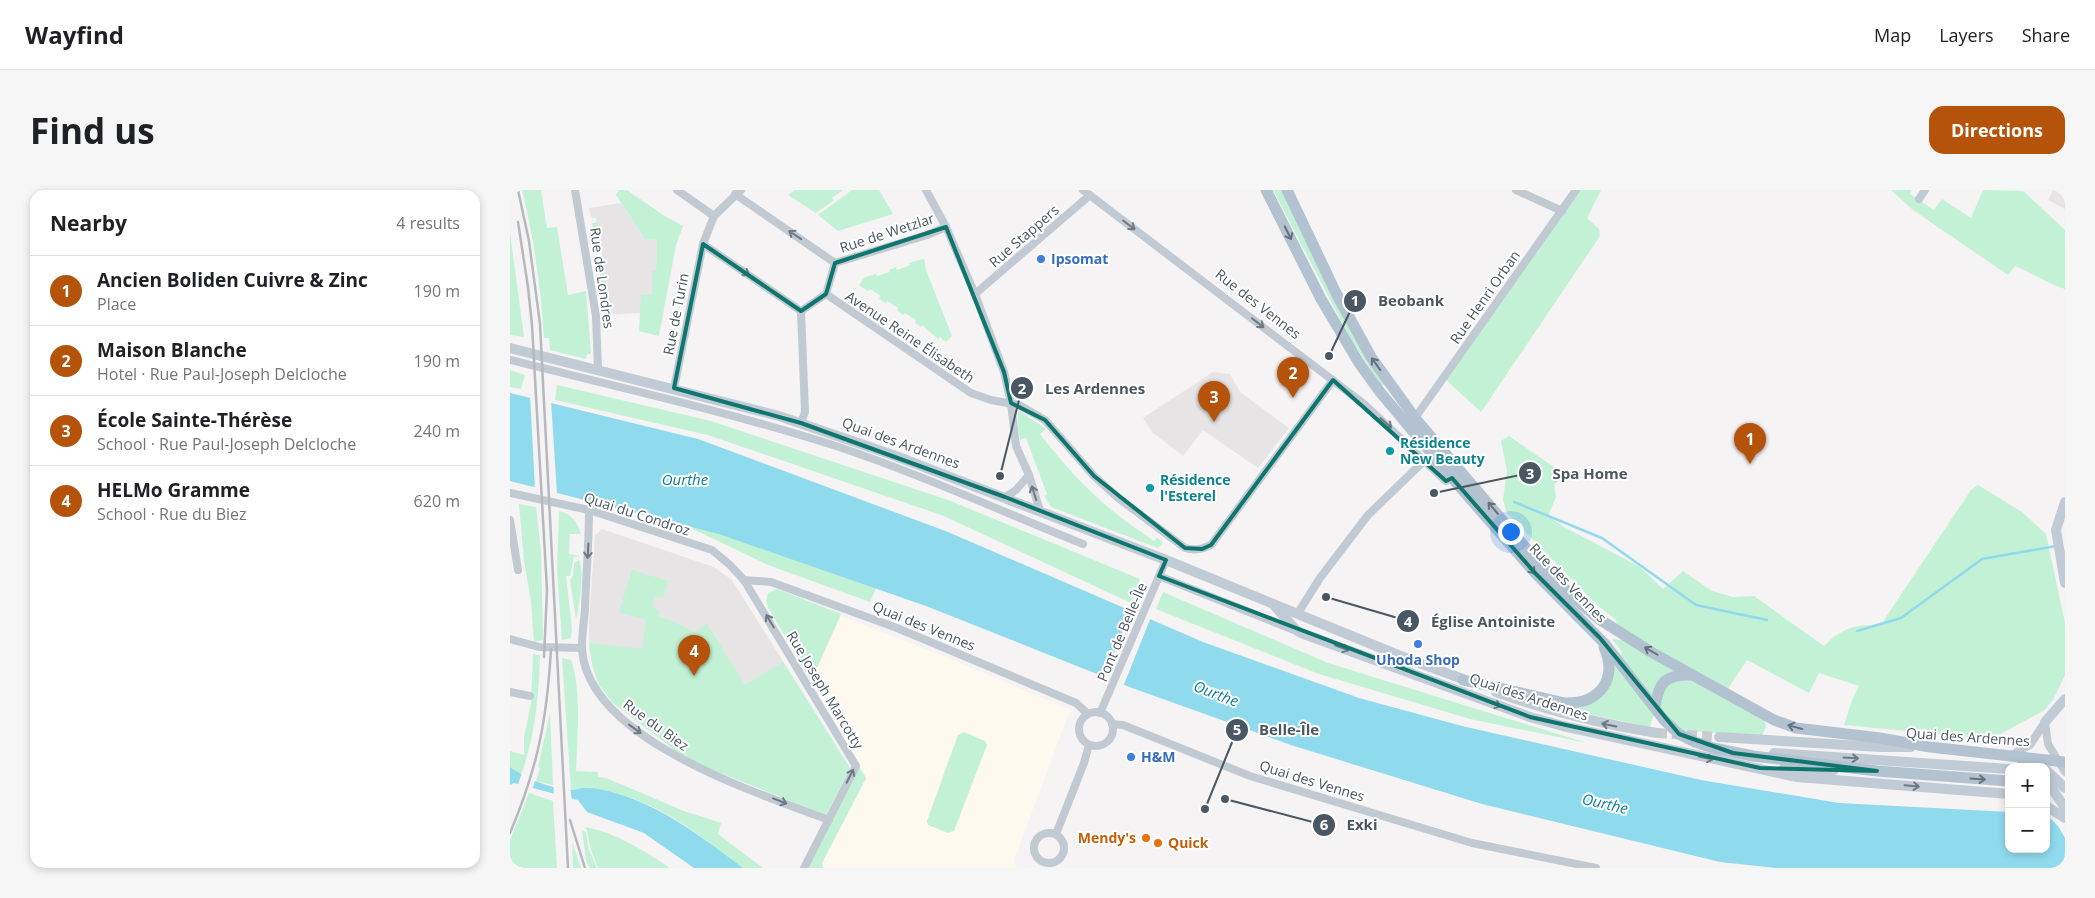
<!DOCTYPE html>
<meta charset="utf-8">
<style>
body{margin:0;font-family:"Open Sans",sans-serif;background:#f6f6f6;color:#202124}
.controls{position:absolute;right:15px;bottom:15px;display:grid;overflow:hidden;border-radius:10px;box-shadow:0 2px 8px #0003}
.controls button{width:45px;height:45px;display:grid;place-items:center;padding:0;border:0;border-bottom:1px solid #e0e0e0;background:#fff;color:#202124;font:25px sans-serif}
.you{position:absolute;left:1000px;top:341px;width:18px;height:18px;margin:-12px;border:4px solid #fff;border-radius:50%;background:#1a73e8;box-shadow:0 0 0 8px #1a73e833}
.badge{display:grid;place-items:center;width:32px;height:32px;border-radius:50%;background:#b45309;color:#fff;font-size:16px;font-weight:700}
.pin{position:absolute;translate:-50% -41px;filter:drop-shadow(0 1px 2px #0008)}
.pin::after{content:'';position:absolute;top:26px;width:18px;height:15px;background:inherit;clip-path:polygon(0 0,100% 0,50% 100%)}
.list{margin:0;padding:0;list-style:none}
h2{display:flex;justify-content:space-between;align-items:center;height:65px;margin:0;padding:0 20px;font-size:21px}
h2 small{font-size:16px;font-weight:400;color:#757577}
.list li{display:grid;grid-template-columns:32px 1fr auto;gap:15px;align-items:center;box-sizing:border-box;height:70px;padding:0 20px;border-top:1px solid #e0e0e0}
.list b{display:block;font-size:19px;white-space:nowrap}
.list p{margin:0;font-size:16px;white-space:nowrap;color:#757577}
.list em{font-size:16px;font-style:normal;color:#757577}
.map{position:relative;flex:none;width:1555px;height:678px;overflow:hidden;border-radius:15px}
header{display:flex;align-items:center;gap:30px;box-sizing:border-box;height:70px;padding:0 25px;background:#fff;border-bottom:1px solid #e0e0e0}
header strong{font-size:24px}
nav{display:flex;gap:28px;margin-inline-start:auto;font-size:18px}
.intro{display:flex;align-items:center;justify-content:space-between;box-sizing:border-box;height:120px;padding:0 30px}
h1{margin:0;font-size:35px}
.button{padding:12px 22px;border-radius:15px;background:#b45309;color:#fff;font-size:18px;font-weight:700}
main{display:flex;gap:30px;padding:0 30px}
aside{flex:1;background:#fff;border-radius:15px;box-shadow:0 2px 8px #0003}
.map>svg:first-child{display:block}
</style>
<header>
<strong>Wayfind</strong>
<nav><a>Map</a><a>Layers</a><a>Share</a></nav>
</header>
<div class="intro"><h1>Find us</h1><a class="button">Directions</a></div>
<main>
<aside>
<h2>Nearby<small>4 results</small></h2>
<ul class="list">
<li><span class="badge">1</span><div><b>Ancien Boliden Cuivre &amp; Zinc</b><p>Place</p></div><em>190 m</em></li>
<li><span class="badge">2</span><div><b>Maison Blanche</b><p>Hotel · Rue Paul-Joseph Delcloche</p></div><em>190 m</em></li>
<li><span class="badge">3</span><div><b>École Sainte-Thérèse</b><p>School · Rue Paul-Joseph Delcloche</p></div><em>240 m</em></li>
<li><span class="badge">4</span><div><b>HELMo Gramme</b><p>School · Rue du Biez</p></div><em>620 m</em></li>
</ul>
</aside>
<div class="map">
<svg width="1555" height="678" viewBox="0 0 1555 678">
<rect width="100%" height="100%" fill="#f5f3f3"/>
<path fill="#fdf9ef" d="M 331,426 L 436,467 L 560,520 L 504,670 L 507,678 L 314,678 L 312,673 L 357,588 L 301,491 Z"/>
<g fill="#e6e4e5">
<path d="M 1541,0 L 1555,0 L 1555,19 L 1538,10 L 1543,1 Z"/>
<path d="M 111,13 L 135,49 L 147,50 L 146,81 L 142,81 L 142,105 L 131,123 L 95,125 L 93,110 L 97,109 L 91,56 L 86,28 L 81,28 L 79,18 Z"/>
<path d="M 703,182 L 720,184 L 730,202 L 779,238 L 748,278 L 693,240 L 673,266 L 643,243 L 633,228 Z"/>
<path d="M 92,339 L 204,377 L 222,390 L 340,578 L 316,625 L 178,570 L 103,513 L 89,495 L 83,478 L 79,458 L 79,433 L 85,345 Z"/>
</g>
<g fill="#c3f1d5">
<path d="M 12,0 L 31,0 L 37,38 L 47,37 L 58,105 L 76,101 L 81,164 L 77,164 L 76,169 L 40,160 L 39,148 L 34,148 C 31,98 24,49 12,0 Z"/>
<path d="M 109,0 L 117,0 L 153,25 L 173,36 L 166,55 L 149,146 L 129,141 L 131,105 L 142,105 L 142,81 L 146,81 L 147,50 L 135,49 L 106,5 Z"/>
<path d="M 285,0 L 333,0 L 322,8 L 324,10 L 306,23 L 278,5 Z"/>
<path d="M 342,0 L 369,0 L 383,24 L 328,41 L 308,25 Z"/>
<path d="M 763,0 L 773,0 L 876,195 L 871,195 L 839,146 Z"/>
<path d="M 1069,0 L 1091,0 L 1077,28 L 1089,39 L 1090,46 L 971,222 L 934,188 Z"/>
<path d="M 1381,0 L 1402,0 L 1400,4 L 1424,20 L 1432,9 L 1461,28 L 1473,0 L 1513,1 L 1555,40 L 1555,99 C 1538,94 1522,83 1505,76 L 1498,85 L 1403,20 Z"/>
<path d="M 87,32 L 91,56 L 86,57 L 82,33 Z"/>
<path d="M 0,43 L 14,147 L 0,145 Z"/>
<path d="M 92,69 L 97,110 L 93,110 L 88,70 Z"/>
<path d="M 414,69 L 416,80 L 442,146 L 436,152 L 430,147 L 428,149 L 412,135 L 411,137 L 405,133 L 406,130 L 395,123 L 393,125 L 387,120 L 388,118 L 377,111 L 376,113 L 369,109 L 371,106 L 360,99 L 358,101 L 349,95 L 355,87 L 366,84 L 367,86 L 380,82 L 379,80 L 386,77 L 387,80 L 400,75 L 399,73 Z"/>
<path d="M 0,180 L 15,185 L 11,199 L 0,197 Z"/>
<path d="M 47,195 L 201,231 L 438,310 L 630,389 L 621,413 L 434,326 L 198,245 L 45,210 Z"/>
<path d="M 510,221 L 536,239 L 530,244 C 553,274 579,303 609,326 C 620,335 633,343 644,351 L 647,348 L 653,352 L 648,358 L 541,317 L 534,306 L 537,304 L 516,248 L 510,250 L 508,237 L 508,222 Z"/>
<path d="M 999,246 L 1051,282 L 1052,289 L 1044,294 L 1046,307 L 1038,326 L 1054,337 L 1130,377 L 1153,399 L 1173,381 L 1202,401 L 1223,407 L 1244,406 L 1314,456 C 1331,439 1346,433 1370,436 L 1461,300 L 1468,295 L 1512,322 L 1536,344 L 1555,433 L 1555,485 L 1544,508 L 1535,520 L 1481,549 L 1334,535 L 1342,510 L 1349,496 L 1309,483 L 1299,503 L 1237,470 L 1213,506 L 1254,529 L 1256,537 L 1251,547 L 1172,540 L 1146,517 L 1140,537 L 1051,518 L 1071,516 L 1104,480 L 1104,470 L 1106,472 L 1112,462 L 1102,449 L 1111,450 L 1106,430 L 1086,414 L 997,323 L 993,310 L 997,281 L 991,251 Z"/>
<path d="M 9,314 L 26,317 L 31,361 L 33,450 L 24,452 L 21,411 L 14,371 Z"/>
<path d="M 49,321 C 61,323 68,333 71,344 L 60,344 L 59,364 L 71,366 L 64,367 L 60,386 L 56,386 L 62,439 L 61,448 L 52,450 L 47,381 Z"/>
<path d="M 140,324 L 264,357 L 368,394 L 360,412 L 258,375 L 187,341 Z"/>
<path d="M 69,370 C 75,380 69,418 66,430 L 60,390 L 63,386 L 64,373 Z"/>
<path d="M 122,380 L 158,391 L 153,408 L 146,406 L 143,412 L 143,418 L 149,420 L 148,426 L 165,432 L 184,442 L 197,434 L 235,495 L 273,472 L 340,578 L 316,625 L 178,570 L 103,513 L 89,495 L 83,478 L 79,453 L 132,459 L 136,430 L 109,422 Z"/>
<path d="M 267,399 L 331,424 L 301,491 L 258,417 L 256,410 L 258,403 Z"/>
<path d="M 653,402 L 818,473 L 1077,553 L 960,529 L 809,484 L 646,419 Z"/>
<path d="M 23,464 L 30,465 C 29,506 25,546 11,585 L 0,577 L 0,561 L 14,565 L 14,548 L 21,513 Z"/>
<path d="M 52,468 L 61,470 C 72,501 67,549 66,581 L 88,582 L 88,587 L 96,588 L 174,621 L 211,633 L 208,644 L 253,678 C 247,678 240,678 234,678 C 225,676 192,647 182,640 C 147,616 103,595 61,600 Z"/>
<path d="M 40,523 L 43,595 L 26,591 L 30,578 L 28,577 Z"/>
<path d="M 454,542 L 475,551 L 477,555 L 444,641 L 438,643 L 418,635 L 417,631 L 448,545 Z"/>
<path d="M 349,577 L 356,588 L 312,673 L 313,678 L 298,678 Z"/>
<path d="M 19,603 L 43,611 L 47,678 L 0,678 L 0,650 Z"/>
<path d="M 76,637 C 108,644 133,660 160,678 L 88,678 L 81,660 Z"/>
<path d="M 72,640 L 76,643 L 79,660 L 87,678 L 79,678 L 76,670 Z"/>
<path d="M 62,652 L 70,675 L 71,678 L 63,678 Z"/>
</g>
<g fill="#90daee">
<path d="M 0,203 L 188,249 L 438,342 L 693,452 L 849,508 L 952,536 L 1191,590 L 1329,613 L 1499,622 L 1499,659 L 1536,659 L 1536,621 L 1555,621 L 1555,678 L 1266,678 L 1210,672 L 972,614 L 784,556 L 622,498 L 416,416 L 209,344 L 0,291 Z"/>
<path d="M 0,577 C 16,589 40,598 60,600 C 65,600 70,598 75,598 C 85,598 96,600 105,603 C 154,617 193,648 233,678 L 184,678 L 134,643 L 77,622 L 68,610 L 4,593 L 0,595 Z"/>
</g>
<g fill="#f5f3f3">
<path d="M 20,205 L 41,210 L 47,304 L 25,299 Z"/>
<path d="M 622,418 L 641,427 L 613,497 L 594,489 Z"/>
<path d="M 12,583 L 26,588 L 22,600 L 7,597 Z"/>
<path d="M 43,593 L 60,597 L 62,611 L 44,606 Z"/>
<path d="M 1555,618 L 1555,648 L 1548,636 L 1536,624 L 1536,619 Z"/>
</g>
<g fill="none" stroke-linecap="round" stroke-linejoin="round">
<g stroke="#90daee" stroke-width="2.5">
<path d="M 1004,312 L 1092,348 L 1186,415 L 1257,430"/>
<path d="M 1347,441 L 1391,428 L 1472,369 L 1546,356"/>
</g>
<path stroke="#caccce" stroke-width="10" stroke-dasharray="10 5" stroke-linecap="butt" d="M 1147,543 L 1209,547"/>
<g stroke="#c1cad2" stroke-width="8">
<path d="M 65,0 L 86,126 L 88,179"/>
<path d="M 167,0 L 204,26"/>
<path d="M 416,0 L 436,37 L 465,104 L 494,182 L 501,213 L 506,256 L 519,285 L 530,321"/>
<path d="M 573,0 L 854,214 L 936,291 L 942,288"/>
<path d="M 1006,0 L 1052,21"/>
<path d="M 225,4 L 325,73"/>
<path d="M 1409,9 L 1415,0"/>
<path d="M 193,54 L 291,121"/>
<path d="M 325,73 L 417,45 L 436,37"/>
<path d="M 316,104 L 461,203 L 481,210 L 509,215 L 535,230 L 584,286 L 607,307 L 675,358 C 685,361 692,359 701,355 L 823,190"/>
<path d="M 465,104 L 580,5"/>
<path d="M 291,121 L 295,222 L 291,233"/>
<path d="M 291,121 L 316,104 L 325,73"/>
<path d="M 0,170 C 109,197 219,222 326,256 C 410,284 491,321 573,354"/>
<path d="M 164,198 L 193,54 L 204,26 L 231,0"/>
<path d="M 905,228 L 1066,0"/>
<path d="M 0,303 L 79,320 L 202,360 L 220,375 L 234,390 L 346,576 L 294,678"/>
<path d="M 495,307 L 506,300 L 519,285"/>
<path d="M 82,312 L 79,320 C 79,353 76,386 75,419 C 74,431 72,444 72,457 C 75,549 248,603 319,630"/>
<path d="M 0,330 L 8,380"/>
<path d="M 649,386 L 784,440"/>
<path d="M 234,390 L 261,392 L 387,438 L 566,513 L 578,524"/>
<path d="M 788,423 L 810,388 L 858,325 L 915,270"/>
<path d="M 0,449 L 29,457 L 72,458"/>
<path d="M 0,502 L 20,506"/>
<circle cx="586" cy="539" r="17"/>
<path d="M 590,523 L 656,370"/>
<path d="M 1535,532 L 1538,554 L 1555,582"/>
<path d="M 602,534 L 613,535 L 740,586 L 962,653 L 1086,678"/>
<path d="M 1501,565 L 1520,555 L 1535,532"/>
<circle cx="539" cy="658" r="15"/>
<path d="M 546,644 L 574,573 L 579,555"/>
</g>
<g stroke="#c1cbd6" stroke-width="10">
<path d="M 0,158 L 269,226 L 383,265 L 656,370 L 893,467 L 961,492"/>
<path d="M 1555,312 L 1546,340 L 1555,393"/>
<path d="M 763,414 L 786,440 L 791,443 L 1020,527 L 1053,536 L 1287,587 L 1499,604"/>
<path d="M 986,502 C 1039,521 1091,534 1147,543"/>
<path d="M 1535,532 L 1555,509"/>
<path d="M 1209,547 L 1370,557 L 1401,557"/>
<path d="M 1264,563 L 1499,579"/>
<path d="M 1512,570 L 1530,577"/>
<path d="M 1273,579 L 1324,580"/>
<path d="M 1536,580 L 1555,598"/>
<path d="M 1536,593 L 1543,600 L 1555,618"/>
<path d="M 1536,616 L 1555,628"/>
</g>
<g stroke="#b3c2d1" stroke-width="11">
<path d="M 756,0 L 811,109 L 849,173 L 870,202 L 942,288 L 1025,383 L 1095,454 L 1154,530 L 1169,544 L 1185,552 L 1203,558 L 1243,566 L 1367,581 L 1499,591"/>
<path d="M 777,0 L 826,103 L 861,167 L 905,228 L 1027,371 L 1063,407 L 1089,429 L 1141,462 L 1264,530 L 1286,538 L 1370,548 L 1420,557 L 1555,572"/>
<path d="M 953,490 L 1055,513 C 1090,514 1108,489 1094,457"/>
<path d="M 1145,517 C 1149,492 1155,484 1182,485"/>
</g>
<g stroke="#b5b8bd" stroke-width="2.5">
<path d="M 8,0 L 19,51 L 30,134 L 58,678"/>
<path d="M 8,32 L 18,97 L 22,135 L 37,400"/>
<path d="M 34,467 L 37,400"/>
<path d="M 60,630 L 75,678"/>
<path d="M 0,643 C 28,577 37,529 41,459"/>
</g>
</g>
<defs><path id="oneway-shaft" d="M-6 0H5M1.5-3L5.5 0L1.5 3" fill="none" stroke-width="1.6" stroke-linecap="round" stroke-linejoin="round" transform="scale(1.25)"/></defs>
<g stroke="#6e7983">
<use href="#oneway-shaft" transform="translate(619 35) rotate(37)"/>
<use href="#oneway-shaft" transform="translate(285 45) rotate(-146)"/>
<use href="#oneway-shaft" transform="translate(233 81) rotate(34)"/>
<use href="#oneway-shaft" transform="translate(748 133) rotate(38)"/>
<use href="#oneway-shaft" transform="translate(876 233) rotate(41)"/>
<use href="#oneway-shaft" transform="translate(524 303) rotate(-108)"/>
<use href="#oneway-shaft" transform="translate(78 361) rotate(93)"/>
<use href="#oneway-shaft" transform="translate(260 431) rotate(-121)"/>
<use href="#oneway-shaft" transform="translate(125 539) rotate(36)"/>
<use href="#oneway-shaft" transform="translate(340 586) rotate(-63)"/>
<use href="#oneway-shaft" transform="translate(270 611) rotate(21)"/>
</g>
<g stroke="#64717d">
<use href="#oneway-shaft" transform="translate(778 43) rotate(63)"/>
<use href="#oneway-shaft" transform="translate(866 174) rotate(-126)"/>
<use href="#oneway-shaft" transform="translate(983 318) rotate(-130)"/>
<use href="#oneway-shaft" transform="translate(1020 378) rotate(49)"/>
<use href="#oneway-shaft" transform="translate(1141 461) rotate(-150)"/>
<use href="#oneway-shaft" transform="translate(1285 537) rotate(-165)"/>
<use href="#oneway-shaft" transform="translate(1468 589) rotate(4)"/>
</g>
<g stroke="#6e7984">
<use href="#oneway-shaft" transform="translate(832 458) rotate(20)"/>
<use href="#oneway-shaft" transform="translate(984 514) rotate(20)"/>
<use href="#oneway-shaft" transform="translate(1099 535) rotate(-168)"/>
<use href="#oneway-shaft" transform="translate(1196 568) rotate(12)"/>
<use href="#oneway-shaft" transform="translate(1341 568) rotate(3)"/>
<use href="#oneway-shaft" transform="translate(1402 596) rotate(5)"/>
</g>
<path fill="none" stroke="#0f766e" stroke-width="4" stroke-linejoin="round" d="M 436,37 L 494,182 L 501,213 L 535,230 L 584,286 L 675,358 L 692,359 L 701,355 L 823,190 L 936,291 L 942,288 L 1025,383 L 1090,448 L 1169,544 L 1223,563 L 1367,581 L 1250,578 L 1020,527 L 649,386 L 656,370 L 495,307 L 291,233 L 164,198 L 193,54 L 291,121 L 316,104 L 325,73 Z"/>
<g fill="#3f7fe0" stroke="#fff" stroke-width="2">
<circle cx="531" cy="69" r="5"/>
<circle cx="908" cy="454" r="5"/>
<circle cx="621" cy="567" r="5"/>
</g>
<g fill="#0f9aa8" stroke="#fff" stroke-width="2">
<circle cx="880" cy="261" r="5"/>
<circle cx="640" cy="298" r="5"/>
</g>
<g fill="#e8710a" stroke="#fff" stroke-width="2">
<circle cx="636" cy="648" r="5"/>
<circle cx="648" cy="653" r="5"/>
</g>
<g text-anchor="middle" stroke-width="4" stroke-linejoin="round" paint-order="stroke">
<g font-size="14" fill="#4a5661" stroke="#fff">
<text transform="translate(377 43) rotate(-18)" y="5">Rue de Wetzlar</text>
<text transform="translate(514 46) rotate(-41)" y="5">Rue Stappers</text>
<text transform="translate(92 88) rotate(82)" y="5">Rue de Londres</text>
<text transform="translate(975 107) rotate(-55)" y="5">Rue Henri Orban</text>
<text transform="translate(748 114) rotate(38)" y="5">Rue des Vennes</text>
<text transform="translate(166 124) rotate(-79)" y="5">Rue de Turin</text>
<text transform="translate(400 147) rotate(34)" y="5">Avenue Reine Élisabeth</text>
<text transform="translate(391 253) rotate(20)" y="5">Quai des Ardennes</text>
<text transform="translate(127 324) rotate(18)" y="5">Quai du Condroz</text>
<text transform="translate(1058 393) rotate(46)" y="5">Rue des Vennes</text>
<text transform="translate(414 436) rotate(22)" y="5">Quai des Vennes</text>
<text transform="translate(612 442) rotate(-67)" y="5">Pont de Belle-Île</text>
<text transform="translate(315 500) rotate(59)" y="5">Rue Joseph Marcotty</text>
<text transform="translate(1019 507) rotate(18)" y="5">Quai des Ardennes</text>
<text transform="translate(146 535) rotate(36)" y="5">Rue du Biez</text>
<text transform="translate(1458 547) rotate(4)" y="5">Quai des Ardennes</text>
<text transform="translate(802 591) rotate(17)" y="5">Quai des Vennes</text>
</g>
<g font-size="14" font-weight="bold" fill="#366cbe" stroke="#fff" text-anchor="start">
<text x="541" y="74">Ipsomat</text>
<text x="908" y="475" text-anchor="middle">Uhoda Shop</text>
<text x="631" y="572">H&amp;M</text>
</g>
<g font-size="14" font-weight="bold" fill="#0d838f" stroke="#fff" text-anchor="start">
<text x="890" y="258">Résidence<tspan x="890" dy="16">New Beauty</tspan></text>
<text x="650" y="295">Résidence<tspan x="650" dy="16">l'Esterel</tspan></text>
</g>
<g font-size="14" font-weight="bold" fill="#c56008" stroke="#fff" text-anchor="end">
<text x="626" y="653">Mendy's</text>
<text x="658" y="658" text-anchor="start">Quick</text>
</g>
<g font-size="15" font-style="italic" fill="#0c7c9b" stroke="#fff">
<text x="175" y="295">Ourthe</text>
<text transform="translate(706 504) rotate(21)" y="5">Ourthe</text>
<text transform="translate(1095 614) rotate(13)" y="5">Ourthe</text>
</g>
</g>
<path fill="none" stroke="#4a5661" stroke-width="2" d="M819 166L845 111M490 286L512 198M924 303L1020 283M816 407L898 431M695 619L727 540M715 609L814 635"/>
<g fill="#4a5661" stroke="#fff" stroke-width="2">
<circle cx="819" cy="166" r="5"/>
<circle cx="490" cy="286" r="5"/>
<circle cx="924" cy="303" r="5"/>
<circle cx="816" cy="407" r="5"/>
<circle cx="695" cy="619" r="5"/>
<circle cx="715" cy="609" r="5"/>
<circle cx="845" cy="111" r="12"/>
<circle cx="512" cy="198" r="12"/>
<circle cx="1020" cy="283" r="12"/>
<circle cx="898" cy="431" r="12"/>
<circle cx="727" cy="540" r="12"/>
<circle cx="814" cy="635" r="12"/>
</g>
<g font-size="15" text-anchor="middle" font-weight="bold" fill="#fff">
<text x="845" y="116">1</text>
<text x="512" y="204">2</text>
<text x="1020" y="289">3</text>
<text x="898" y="437">4</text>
<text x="727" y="545">5</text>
<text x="814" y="640">6</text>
</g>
<g font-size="15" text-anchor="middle" font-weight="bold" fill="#4a5661" stroke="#fff" stroke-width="4" stroke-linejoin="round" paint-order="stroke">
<text x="901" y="116">Beobank</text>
<text x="585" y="204">Les Ardennes</text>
<text x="1080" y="289">Spa Home</text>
<text x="983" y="437">Église Antoiniste</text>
<text x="779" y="545">Belle-Île</text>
<text x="852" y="640">Exki</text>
</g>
</svg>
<div class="controls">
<button>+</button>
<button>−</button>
</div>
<div class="you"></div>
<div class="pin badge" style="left:1240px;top:274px">1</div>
<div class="pin badge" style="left:783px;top:208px">2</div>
<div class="pin badge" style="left:704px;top:232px">3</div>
<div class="pin badge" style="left:184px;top:486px">4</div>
</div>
</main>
